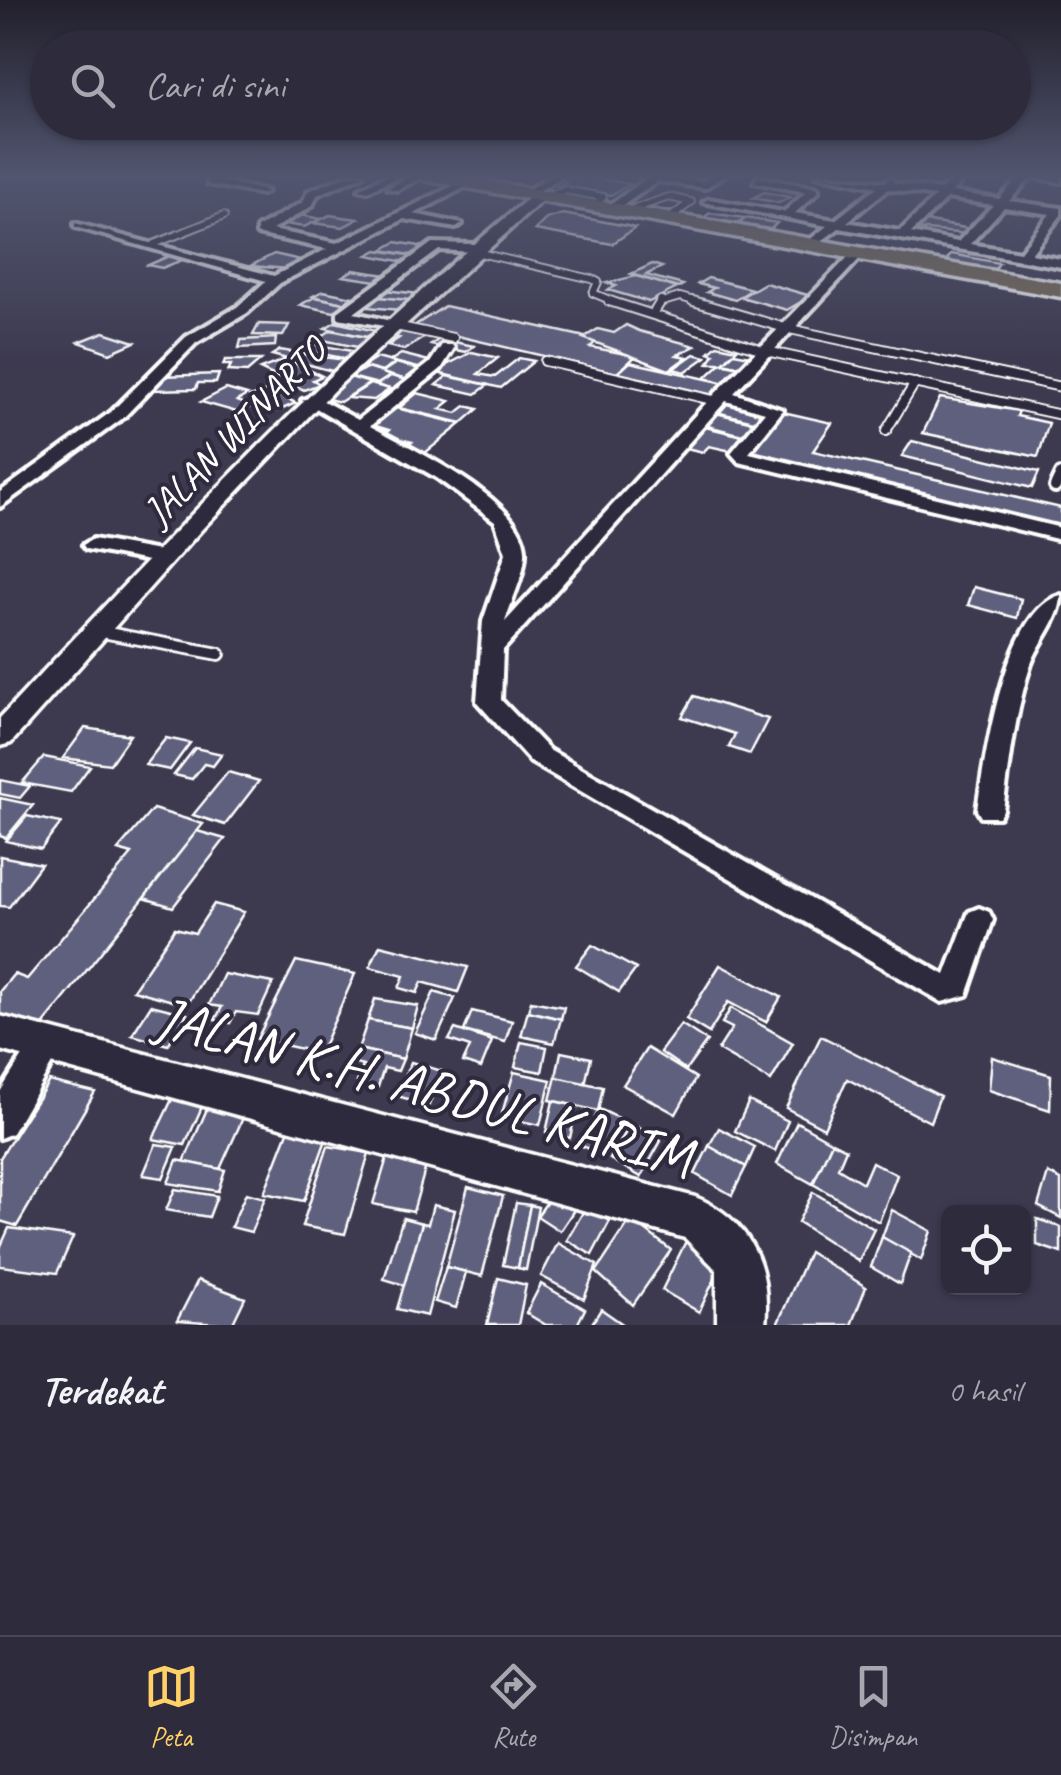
<!DOCTYPE html>
<html lang="id">
<style>
body{margin:0;font-family:Caveat,sans-serif;background:#363443;color:#f1f3f6}
.controls{position:absolute;right:30px;bottom:30px;display:grid;overflow:hidden;border-radius:15px;box-shadow:0 2px 8px #0004}
.controls button{width:90px;height:90px;display:grid;place-items:center;padding:0;border:0;border-bottom:2px solid #494856;background:#2e2c3c;color:#f1f3f6;font:50px sans-serif}
.list{margin:0;padding:0;list-style:none}
h2{display:flex;justify-content:space-between;align-items:center;height:130px;margin:0;padding:0 40px;font-size:42px}
h2 small{font-size:32px;font-weight:400;color:#a7a7af}
.icon{flex:none;width:55px;height:55px;fill:none;stroke:currentColor;stroke-width:2;stroke-linecap:round;stroke-linejoin:round}
.map{position:relative;flex:none;width:1061px;height:1325px;overflow:hidden}
.search{position:absolute;background:#2e2c3c;box-shadow:0 2px 8px #0004;left:30px;right:30px;top:30px;height:110px;display:flex;align-items:center;gap:25px;box-sizing:border-box;padding:0 35px;border-radius:55px;color:#a7a7af;font-size:38px}
.sheet{height:310px;background:#2e2c3c}
nav{display:flex;justify-content:space-around;align-items:center;box-sizing:border-box;height:140px;border-top:2px solid #494856;background:#2e2c3c;font-size:28px;color:#a7a7af}
nav a{display:grid;justify-items:center;gap:5px}
nav .on{color:#ffd166}
.map>svg:first-child{display:block}
</style>
<div class="map">
<svg width="1061" height="1325" viewBox="0 0 1061 1325">
<rect width="100%" height="100%" fill="#3d3a50"/>
<filter id="ink" filterUnits="userSpaceOnUse"><feTurbulence type="fractalNoise" baseFrequency=".01" numOctaves="2"/><feDisplacementMap in="SourceGraphic" scale="20" xChannelSelector="R" yChannelSelector="G"/><feConvolveMatrix kernelMatrix="1 2 1 2 8 2 1 2 1" color-interpolation-filters="sRGB"/></filter>
<g filter="url(#ink)">
<g fill="#5e607d" stroke="#fff" stroke-width="2.5">
<path d="M 578,175 L 630,184 L 611,195 L 558,186 Z"/>
<path d="M 764,192 L 790,197 L 779,203 L 753,198 Z"/>
<path d="M 710,213 L 745,218 L 737,225 L 702,219 Z"/>
<path d="M 295,214 L 321,219 L 304,227 L 285,224 L 295,219 L 288,218 Z"/>
<path d="M 563,214 L 627,226 L 635,228 L 612,244 L 535,230 L 546,219 Z"/>
<path d="M 330,215 L 343,217 L 358,219 L 343,227 L 313,223 Z"/>
<path d="M 746,218 L 777,223 L 769,231 L 737,225 Z"/>
<path d="M 924,221 L 971,229 L 967,234 L 916,229 Z"/>
<path d="M 396,242 L 431,248 L 417,256 L 382,250 Z"/>
<path d="M 377,250 L 414,256 L 405,262 L 368,255 Z"/>
<path d="M 274,254 L 305,261 L 289,269 L 250,266 Z"/>
<path d="M 952,254 L 999,263 L 992,273 L 945,261 Z"/>
<path d="M 171,255 L 185,259 L 162,268 L 148,265 Z"/>
<path d="M 652,264 L 662,267 L 646,275 L 683,285 L 678,288 L 631,274 Z"/>
<path d="M 353,270 L 386,275 L 376,281 L 343,276 Z"/>
<path d="M 636,276 L 677,288 L 649,302 L 608,290 L 616,286 L 607,283 Z"/>
<path d="M 708,278 L 752,289 L 735,300 L 707,292 L 714,288 L 698,284 Z"/>
<path d="M 765,283 L 811,296 L 787,310 L 741,297 Z"/>
<path d="M 385,290 L 420,294 L 414,301 L 378,297 Z"/>
<path d="M 323,291 L 353,297 L 343,303 L 313,296 Z"/>
<path d="M 315,297 L 353,305 L 339,313 L 300,305 Z"/>
<path d="M 378,297 L 409,300 L 400,310 L 368,307 Z"/>
<path d="M 445,306 L 581,336 L 596,342 L 590,347 L 636,356 L 617,373 L 414,326 Z"/>
<path d="M 335,322 L 376,331 L 366,337 L 325,328 Z"/>
<path d="M 259,324 L 289,325 L 283,336 L 253,335 Z"/>
<path d="M 626,325 L 639,331 L 695,346 L 677,355 L 687,357 L 669,370 L 583,338 L 598,329 L 614,333 Z"/>
<path d="M 402,328 L 428,335 L 404,350 L 387,346 L 399,338 L 390,336 Z"/>
<path d="M 331,330 L 370,338 L 357,347 L 318,339 Z"/>
<path d="M 104,332 L 135,342 L 110,353 L 79,342 Z"/>
<path d="M 276,338 L 275,346 L 239,348 L 241,340 Z"/>
<path d="M 439,339 L 474,346 L 466,352 L 431,345 Z"/>
<path d="M 313,344 L 357,352 L 347,359 L 303,350 Z"/>
<path d="M 717,345 L 737,349 L 723,363 L 708,363 L 714,354 L 709,352 Z"/>
<path d="M 280,350 L 314,356 L 347,360 L 332,371 L 272,355 Z"/>
<path d="M 472,352 L 498,358 L 478,374 L 495,377 L 519,358 L 534,361 L 501,388 L 433,372 Z"/>
<path d="M 734,353 L 756,357 L 745,368 L 723,363 Z"/>
<path d="M 401,354 L 433,362 L 422,369 L 390,361 Z"/>
<path d="M 694,354 L 706,357 L 685,372 L 673,369 Z"/>
<path d="M 377,358 L 396,363 L 382,372 L 363,367 Z"/>
<path d="M 286,359 L 322,376 L 313,380 L 320,384 L 304,390 L 260,369 Z"/>
<path d="M 225,360 L 261,360 L 247,372 L 228,371 L 231,365 L 223,365 Z"/>
<path d="M 630,362 L 729,384 L 718,396 L 618,373 Z"/>
<path d="M 396,363 L 427,371 L 411,381 L 381,373 Z"/>
<path d="M 721,363 L 744,368 L 729,384 L 705,378 Z"/>
<path d="M 366,368 L 381,372 L 390,376 L 378,384 L 351,377 Z"/>
<path d="M 219,374 L 216,383 L 198,383 L 196,389 L 153,390 L 160,376 Z"/>
<path d="M 391,376 L 414,382 L 400,392 L 376,385 Z"/>
<path d="M 447,376 L 488,385 L 476,394 L 436,385 Z"/>
<path d="M 350,377 L 370,383 L 340,402 L 320,397 Z"/>
<path d="M 370,384 L 390,389 L 374,400 L 348,398 Z"/>
<path d="M 226,389 L 247,395 L 237,401 L 252,406 L 240,413 L 201,402 Z"/>
<path d="M 268,390 L 296,403 L 278,411 L 250,397 Z"/>
<path d="M 417,393 L 450,401 L 440,409 L 457,413 L 466,406 L 478,409 L 462,423 L 399,408 Z"/>
<path d="M 940,398 L 1019,411 L 1017,416 L 1049,423 L 1038,457 L 923,433 Z"/>
<path d="M 723,399 L 772,411 L 762,423 L 712,411 Z"/>
<path d="M 392,407 L 461,424 L 425,453 L 405,448 L 412,442 L 383,435 L 389,430 L 369,424 Z"/>
<path d="M 712,412 L 761,424 L 750,437 L 700,424 Z"/>
<path d="M 783,412 L 832,423 L 813,451 L 1061,508 L 1061,528 L 751,455 Z"/>
<path d="M 701,426 L 747,437 L 736,452 L 709,446 L 703,452 L 682,447 Z"/>
<path d="M 912,441 L 1039,472 L 1032,488 L 902,456 Z"/>
<path d="M 974,587 L 1021,599 L 1017,618 L 968,605 Z"/>
<path d="M 694,696 L 768,719 L 750,754 L 729,747 L 735,734 L 682,717 Z"/>
<path d="M 85,728 L 130,735 L 110,764 L 63,758 Z"/>
<path d="M 166,738 L 190,743 L 170,770 L 145,765 Z"/>
<path d="M 195,748 L 222,754 L 213,766 L 204,764 L 192,779 L 174,775 Z"/>
<path d="M 44,757 L 90,766 L 71,792 L 22,783 Z"/>
<path d="M 228,772 L 259,781 L 225,825 L 193,815 Z"/>
<path d="M 0,780 L 30,786 L 20,798 L 0,794 Z"/>
<path d="M 0,798 L 33,805 L 6,838 L 0,836 Z"/>
<path d="M 153,809 L 203,824 L 40,1029 L 0,1014 L 0,991 L 14,974 L 27,979 L 132,854 L 118,850 Z"/>
<path d="M 27,816 L 61,823 L 41,849 L 6,841 Z"/>
<path d="M 197,831 L 225,839 L 173,907 L 144,898 Z"/>
<path d="M 0,856 L 41,864 L 9,907 L 0,906 Z"/>
<path d="M 214,904 L 244,912 L 187,1005 L 133,990 L 175,928 L 195,933 Z"/>
<path d="M 380,945 L 468,967 L 458,992 L 422,982 L 417,993 L 399,988 L 404,976 L 370,967 Z"/>
<path d="M 592,945 L 636,969 L 619,992 L 576,966 Z"/>
<path d="M 296,961 L 355,974 L 320,1053 L 257,1039 Z"/>
<path d="M 720,965 L 781,997 L 766,1022 L 728,1002 L 709,1033 L 686,1019 Z"/>
<path d="M 224,974 L 273,983 L 258,1015 L 236,1012 L 230,1023 L 215,1020 L 222,1007 L 209,1005 Z"/>
<path d="M 434,992 L 455,998 L 436,1040 L 415,1033 Z"/>
<path d="M 375,999 L 418,1006 L 412,1028 L 368,1020 Z"/>
<path d="M 531,1001 L 564,1007 L 561,1019 L 528,1011 Z"/>
<path d="M 151,1005 L 187,1014 L 168,1045 L 132,1035 Z"/>
<path d="M 731,1008 L 793,1043 L 771,1081 L 718,1050 L 732,1028 L 722,1023 Z"/>
<path d="M 472,1011 L 512,1021 L 505,1042 L 464,1031 Z"/>
<path d="M 528,1011 L 561,1019 L 554,1043 L 521,1036 Z"/>
<path d="M 368,1020 L 412,1028 L 403,1059 L 358,1049 Z"/>
<path d="M 681,1024 L 707,1041 L 686,1070 L 660,1052 Z"/>
<path d="M 455,1029 L 492,1041 L 481,1068 L 463,1062 L 470,1047 L 449,1040 Z"/>
<path d="M 821,1036 L 940,1096 L 930,1122 L 847,1079 L 824,1128 L 786,1108 Z"/>
<path d="M 521,1042 L 547,1047 L 542,1072 L 515,1067 Z"/>
<path d="M 647,1048 L 696,1078 L 676,1114 L 623,1085 Z"/>
<path d="M 358,1049 L 403,1059 L 398,1071 L 384,1068 L 378,1087 L 357,1082 L 363,1066 L 352,1063 Z"/>
<path d="M 561,1052 L 591,1058 L 585,1084 L 556,1077 Z"/>
<path d="M 992,1057 L 1051,1075 L 1050,1110 L 989,1090 Z"/>
<path d="M 411,1062 L 442,1071 L 429,1105 L 397,1096 Z"/>
<path d="M 514,1072 L 551,1080 L 540,1125 L 501,1117 Z"/>
<path d="M 556,1077 L 603,1087 L 598,1111 L 550,1100 Z"/>
<path d="M 49,1081 L 95,1092 L 17,1226 L 0,1221 L 0,1158 Z"/>
<path d="M 175,1093 L 205,1100 L 185,1145 L 153,1139 Z"/>
<path d="M 553,1101 L 577,1106 L 570,1138 L 546,1132 Z"/>
<path d="M 749,1101 L 788,1121 L 775,1151 L 735,1131 Z"/>
<path d="M 210,1102 L 247,1109 L 220,1169 L 184,1162 Z"/>
<path d="M 599,1109 L 619,1118 L 602,1155 L 582,1146 Z"/>
<path d="M 797,1122 L 832,1142 L 813,1184 L 777,1164 Z"/>
<path d="M 631,1123 L 661,1141 L 641,1177 L 610,1159 Z"/>
<path d="M 719,1128 L 755,1147 L 746,1167 L 709,1146 Z"/>
<path d="M 289,1129 L 327,1137 L 304,1201 L 264,1193 Z"/>
<path d="M 832,1142 L 846,1149 L 838,1168 L 863,1183 L 872,1162 L 897,1175 L 879,1222 L 813,1184 Z"/>
<path d="M 156,1144 L 176,1147 L 163,1178 L 143,1175 Z"/>
<path d="M 328,1146 L 369,1153 L 345,1234 L 302,1226 Z"/>
<path d="M 709,1146 L 746,1167 L 732,1195 L 695,1174 Z"/>
<path d="M 387,1158 L 426,1166 L 413,1212 L 373,1204 Z"/>
<path d="M 177,1160 L 225,1170 L 218,1191 L 168,1183 Z"/>
<path d="M 1048,1173 L 1061,1180 L 1061,1218 L 1038,1206 Z"/>
<path d="M 468,1187 L 503,1196 L 482,1276 L 446,1267 Z"/>
<path d="M 175,1189 L 217,1196 L 209,1217 L 166,1210 Z"/>
<path d="M 813,1192 L 874,1229 L 859,1261 L 798,1222 Z"/>
<path d="M 246,1193 L 265,1198 L 251,1232 L 231,1227 Z"/>
<path d="M 552,1195 L 574,1210 L 560,1231 L 537,1216 Z"/>
<path d="M 516,1203 L 530,1205 L 518,1268 L 503,1265 Z"/>
<path d="M 433,1205 L 455,1210 L 427,1316 L 397,1309 L 422,1223 L 428,1224 Z"/>
<path d="M 530,1205 L 538,1207 L 526,1270 L 518,1268 Z"/>
<path d="M 586,1207 L 610,1221 L 592,1255 L 567,1240 Z"/>
<path d="M 892,1210 L 931,1231 L 921,1260 L 882,1237 Z"/>
<path d="M 403,1218 L 422,1223 L 404,1285 L 384,1279 Z"/>
<path d="M 631,1219 L 671,1250 L 633,1305 L 596,1272 Z"/>
<path d="M 1037,1219 L 1061,1227 L 1061,1253 L 1037,1245 Z"/>
<path d="M 9,1228 L 73,1237 L 57,1273 L 0,1266 L 0,1248 Z"/>
<path d="M 882,1237 L 911,1253 L 900,1284 L 871,1267 Z"/>
<path d="M 687,1239 L 723,1261 L 699,1312 L 662,1290 Z"/>
<path d="M 558,1243 L 597,1265 L 584,1299 L 541,1276 Z"/>
<path d="M 809,1252 L 866,1287 L 851,1325 L 777,1325 Z"/>
<path d="M 446,1267 L 466,1272 L 456,1308 L 435,1302 Z"/>
<path d="M 498,1278 L 526,1285 L 518,1325 L 487,1325 Z"/>
<path d="M 198,1280 L 245,1298 L 232,1325 L 177,1321 Z"/>
<path d="M 541,1284 L 585,1309 L 577,1325 L 546,1325 L 526,1313 Z"/>
<path d="M 601,1309 L 624,1325 L 591,1325 Z"/>
</g>
<g fill="none" stroke-linecap="round" stroke-linejoin="round">
<defs>
<g id="service-far2">
<path d="M 547,197 L 564,190 L 603,197 L 594,206"/>
<path d="M 627,211 L 669,197 L 691,202 L 670,218"/>
<path d="M 154,244 L 224,216"/>
<path d="M 471,251 L 592,279 L 598,282 L 593,293 L 617,303"/>
<path d="M 659,303 L 680,297 L 701,303"/>
</g>
<g id="service-far1">
<path d="M 609,301 L 766,351 L 1061,415"/>
<path d="M 693,301 L 785,328 L 1061,387"/>
<path d="M 653,314 L 661,301"/>
<path d="M 391,325 L 453,338"/>
<path d="M 545,361 L 717,401"/>
<path d="M 886,431 L 915,383"/>
</g>
<g id="service">
<path d="M 1055,487 L 1061,474"/>
<path d="M 97,631 L 219,654"/>
</g>
<g id="minor">
<path d="M 217,175 L 230,175 L 222,181 L 267,191 L 262,194 L 208,184 L 208,180 Z"/>
<path d="M 349,175 L 363,175 L 317,195 L 312,206 L 272,230 L 337,243 L 465,180 L 469,185 L 414,214 L 462,224 L 456,228 L 404,219 L 280,283 L 247,313 L 196,343 L 123,418 L 0,507 L 0,492 L 111,412 L 186,337 L 237,307 L 266,281 L 75,227 L 75,223 L 274,276 L 327,249 L 257,234 L 257,228 L 303,202 L 308,191 Z"/>
<path d="M 387,175 L 401,175 L 368,191 L 359,189 Z"/>
<path d="M 413,175 L 426,175 L 397,190 L 388,188 Z"/>
<path d="M 552,175 L 565,175 L 530,196 L 521,194 Z"/>
<path d="M 637,175 L 703,181 L 713,175 L 725,175 L 705,188 L 658,181 L 615,211 L 607,211 L 607,207 L 646,179 Z"/>
<path d="M 815,175 L 884,182 L 891,178 L 895,183 L 941,190 L 957,175 L 968,175 L 952,192 L 999,199 L 1021,175 L 1061,176 L 1061,182 L 1031,177 L 1009,201 L 1061,208 L 1061,215 L 1031,254 L 1061,259 L 1061,267 L 839,228 L 811,249 L 805,245 L 807,242 L 827,226 L 703,202 L 709,199 L 784,212 L 806,192 L 754,182 L 758,177 L 818,188 L 818,192 L 795,213 L 835,220 L 877,187 ZM 888,189 L 936,196 L 900,231 L 847,222 ZM 947,198 L 993,205 L 958,242 L 911,233 ZM 1004,207 L 1050,214 L 1020,252 L 970,244 Z"/>
<path d="M 432,243 L 474,244 L 480,248 L 474,252 L 439,250 L 354,313 L 396,322 L 396,328 L 338,318 L 338,312 Z"/>
<path d="M 854,251 L 864,254 L 734,393 L 783,410 L 749,453 L 1061,528 L 1061,540 L 739,462 L 731,453 L 765,412 L 726,401 L 503,650 L 501,700 L 549,750 L 945,975 L 969,912 L 979,908 L 989,912 L 993,920 L 967,995 L 942,1002 L 531,762 L 477,702 L 483,621 L 506,553 L 495,521 L 437,478 L 302,400 L 316,397 L 358,420 L 430,363 L 442,345 L 452,345 L 454,348 L 441,369 L 370,426 C 411,449 529,501 525,555 C 524,576 511,601 505,622 L 711,398 Z"/>
<path d="M 93,539 L 164,552 L 174,558 L 164,564 L 86,549 L 83,545 Z"/>
<path d="M 1061,595 C 1061,619 1040,640 1031,664 C 1015,711 1010,761 1003,810 L 999,817 L 981,817 L 977,810 C 985,760 1004,610 1061,595 Z"/>
<path d="M 47,1031 L 58,1035 L 63,1045 L 12,1133 L 0,1138 L 0,1092 L 36,1035 Z"/>
</g>
<g id="tertiary">
<path d="M 535,193 L 547,196 L 333,391 L 202,529 L 11,743 L 0,746 L 0,718 C 171,534 341,352 535,193 Z"/>
<path d="M 0,1016 L 695,1197 C 751,1220 771,1267 765,1325 L 717,1325 L 717,1270 L 685,1238 L 0,1050 Z"/>
</g>
<path id="trunk" d="M 415,175 L 453,175 L 1061,283 L 1061,297 L 424,180 Z"/>
</defs>
<use href="#service-far2" stroke="#fff" stroke-width="10"/>
<use href="#service-far1" stroke="#fff" stroke-width="12"/>
<use href="#service" stroke="#fff" stroke-width="16"/>
<use href="#minor" stroke="#fff" stroke-width="8"/>
<use href="#tertiary" stroke="#fff" stroke-width="7"/>
<use href="#trunk" stroke="#fff" stroke-width="7"/>
<use href="#service-far2" stroke="#2f2a3d" stroke-width="6"/>
<use href="#service-far1" stroke="#2f2a3d" stroke-width="8"/>
<use href="#service" stroke="#2f2a3d" stroke-width="10"/>
<use href="#minor" fill="#2f2a3d" fill-rule="evenodd"/>
<use href="#tertiary" fill="#2f2a3d" fill-rule="evenodd"/>
<use href="#trunk" fill="#766a54" fill-rule="evenodd"/>
</g>
</g>
<linearGradient id="sky" x2="0" y2="1"><stop stop-color="#22202c"/><stop offset="0.49" stop-color="#51556f"/><stop offset="1" stop-color="#51556f" stop-opacity="0"/></linearGradient>
<rect width="1061" height="360" fill="url(#sky)"/>
<g text-anchor="middle" stroke-width="8" stroke-linejoin="round" paint-order="stroke">
<g font-size="40" fill="#fff" stroke="#2f2a3d">
<text transform="translate(234 431) rotate(-46)" y="14">JALAN WINARTO</text>
</g>
<g font-size="58" fill="#fff" stroke="#2f2a3d">
<text transform="translate(425 1086) rotate(15)" y="20">JALAN K.H. ABDUL KARIM</text>
</g>
</g>
</svg>
<div class="controls">
<button><svg class="icon" aria-label="locate" viewBox="0 0 24 24"><circle cx="12" cy="12" r="6"/><path d="M12 2v4M12 18v4M2 12h4M18 12h4"/></svg></button>
</div>
<div class="search"><svg class="icon" aria-label="search" viewBox="0 0 24 24"><circle cx="10" cy="10" r="6"/><path d="M15 15l6 6"/></svg>Cari di sini</div>
</div>
<section class="sheet">
<h2>Terdekat<small>0 hasil</small></h2>
<ul class="list">
</ul>
</section>
<nav>
<a class="on"><svg class="icon" aria-label="map" viewBox="0 0 24 24"><path d="M3 6l6-2 6 2 6-2v14l-6 2-6-2-6 2zM9 4v14M15 6v14"/></svg>Peta</a>
<a><svg class="icon" aria-label="directions" viewBox="0 0 24 24"><path d="M12 3l9 9-9 9-9-9zM9 14v-3h6M13 9l2 2-2 2"/></svg>Rute</a>
<a><svg class="icon" aria-label="saved" viewBox="0 0 24 24"><path d="M7 4h10v16l-5-4-5 4z"/></svg>Disimpan</a>
</nav>
